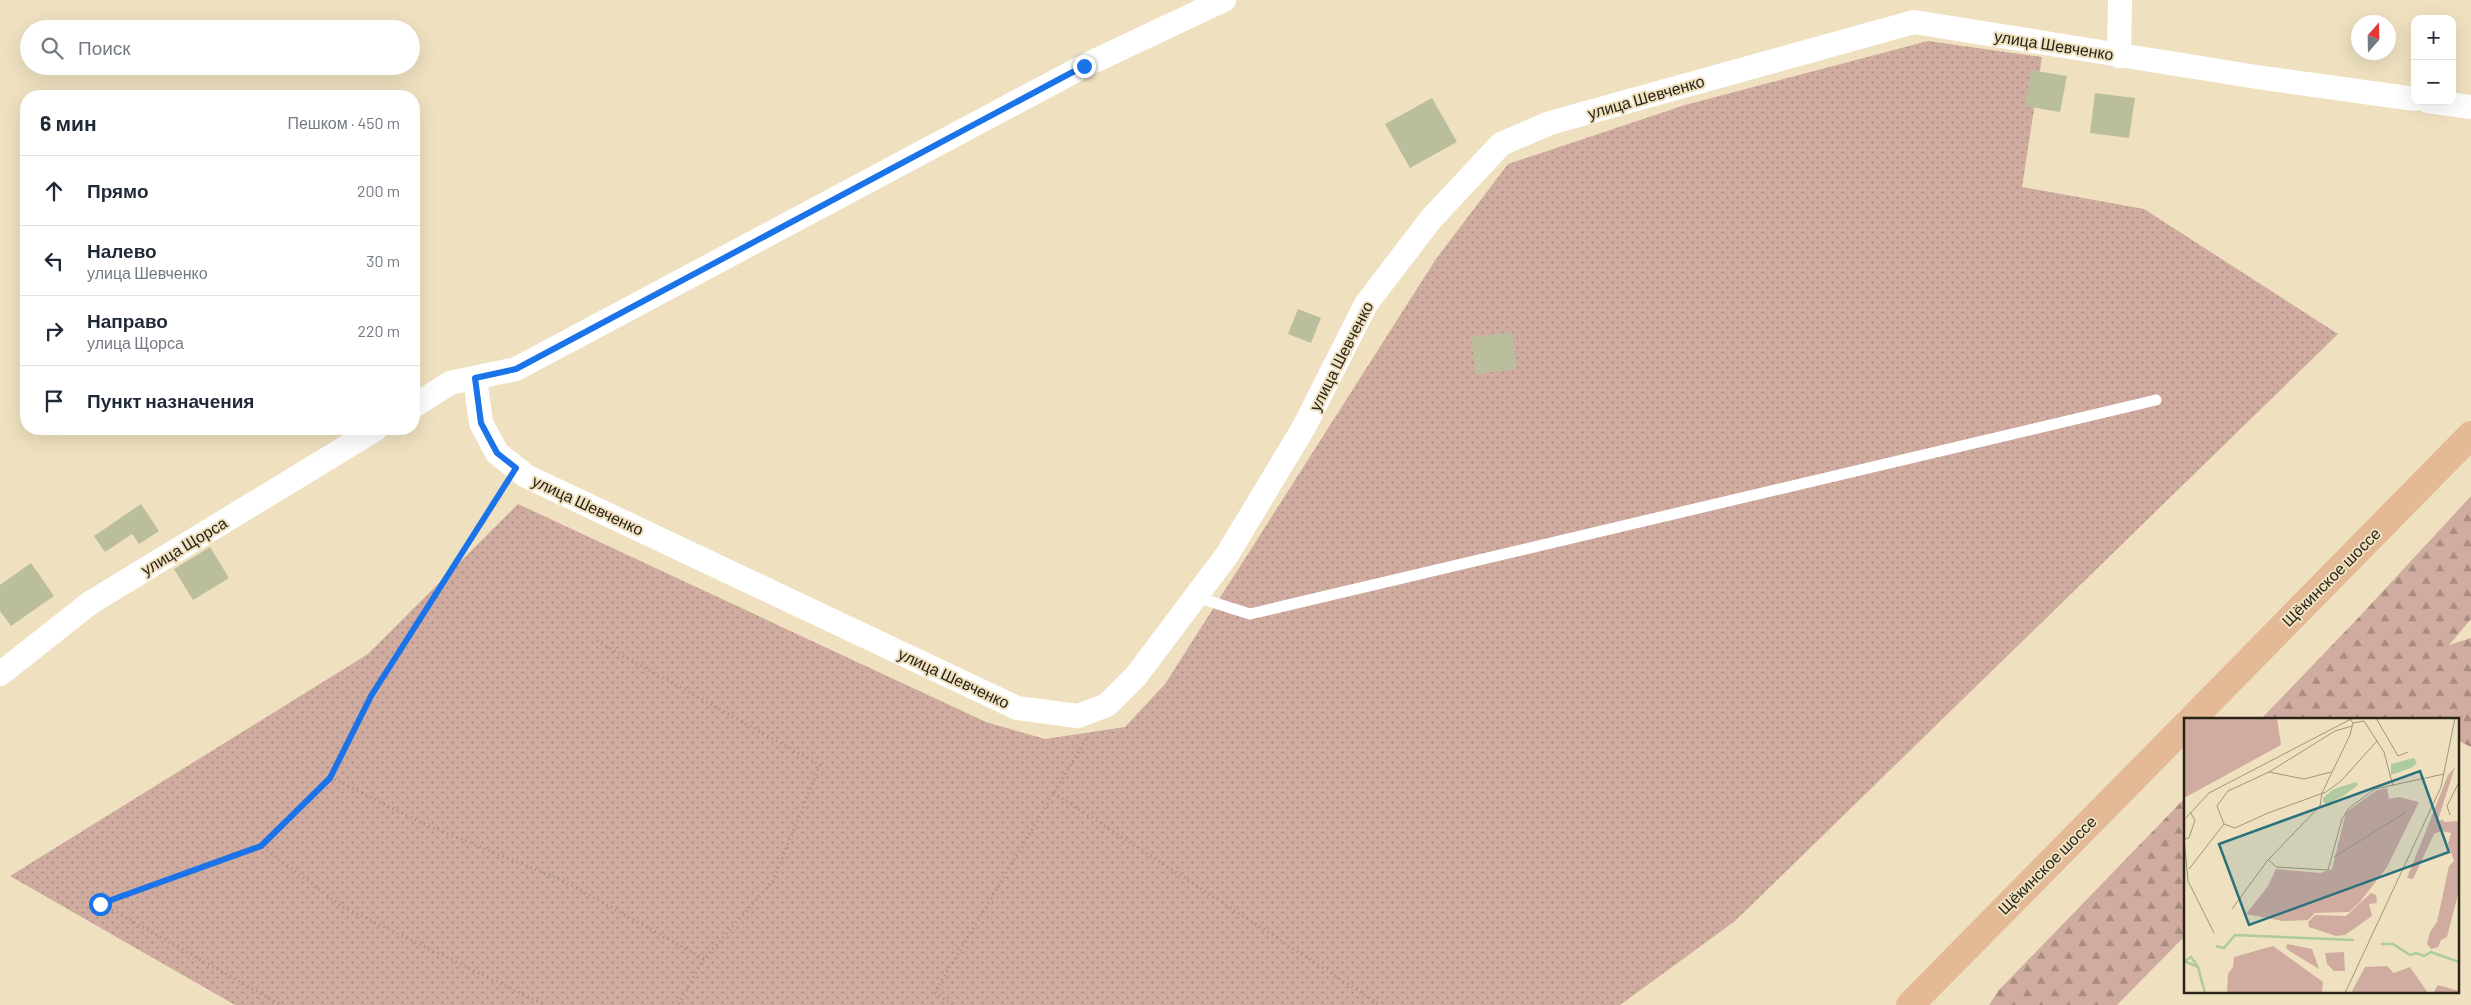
<!DOCTYPE html>
<html lang="ru">
<meta charset="utf-8">
<style>
body{margin:0;font-family:Barlow,sans-serif;background:#f6f6f7;color:#1f2937}
.controls{position:absolute;right:15px;top:15px;display:grid;overflow:hidden;border-radius:10px;box-shadow:0 5px 20px #0002}
.controls button{width:45px;height:45px;display:grid;place-items:center;padding:0;border:0;border-bottom:1px solid #e0e1e3;background:#fff;color:#1f2937;font:25px sans-serif}
.compass{position:absolute;left:2351px;top:15px;width:45px;height:45px;border-radius:50%;background:#fff;box-shadow:0 5px 20px #0002;rotate:20deg}
.stop{position:absolute;width:15px;height:15px;margin:-11px;border:4px solid #1a73e8;border-radius:50%;background:#fff}
.stop.end{background:#1a73e8;border-color:#fff;box-shadow:0 1px 5px #0008}
.list{margin:0;padding:0;list-style:none}
h2{display:flex;justify-content:space-between;align-items:center;height:65px;margin:0;padding:0 20px;font-size:21px}
h2 small{font-size:16px;font-weight:400;color:#747a83}
.list li{display:grid;grid-template-columns:32px 1fr auto;gap:15px;align-items:center;box-sizing:border-box;height:70px;padding:0 20px;border-top:1px solid #e0e1e3}
.list b{display:block;font-size:19px;white-space:nowrap}
.list p{margin:0;font-size:16px;white-space:nowrap;color:#747a83}
.list em{font-size:16px;font-style:normal;color:#747a83}
.icon{flex:none;width:28px;height:28px;fill:none;stroke:currentColor;stroke-width:2;stroke-linecap:round;stroke-linejoin:round}
.map{position:relative;flex:none;width:2471px;height:1005px;overflow:hidden}
.search{position:absolute;background:#fff;box-shadow:0 5px 20px #0002;left:20px;top:20px;width:400px;height:55px;display:flex;align-items:center;gap:12px;box-sizing:border-box;padding:0 18px;border-radius:28px;color:#747a83;font-size:19px}
.panel{position:absolute;background:#fff;box-shadow:0 5px 20px #0002;left:20px;top:90px;width:400px;height:345px;border-radius:20px}
.map>svg:first-child{display:block}
</style>
<div class="map">
<svg width="2471" height="1005" viewBox="0 0 2471 1005">
<defs>
<pattern id="forest-firs" width="22" height="20" patternUnits="userSpaceOnUse" patternTransform="scale(1.25)"><rect width="22" height="20" fill="#d0aba0"/><path d="M5 1l3.5 6h-7zM16 11l3.5 6h-7z" fill="#a98b81"/></pattern>
<pattern id="park-dots" width="8" height="8" patternUnits="userSpaceOnUse" patternTransform="scale(1.25)"><rect width="8" height="8" fill="#d0aba0"/><path d="M2 2h.1M6 6h.1" fill="none" stroke="#a98b81" stroke-width="1.8" stroke-linecap="round"/></pattern>
</defs>
<rect width="100%" height="100%" fill="#efe1c0"/>
<g fill="url(#forest-firs)">
<path d="M 2471,496 L 2471,619 L 2449,645 L 2471,638 L 2471,747 L 2457,740 L 2457,719 L 2261,719 L 2361,615 Z"/>
<path d="M 2185,798 L 2185,936 L 2117,1005 L 1989,1005 L 1999,990 Z"/>
</g>
<path fill="url(#park-dots)" d="M 1928,41 L 2042,57 L 2022,187 L 2144,209 L 2338,334 L 1735,921 L 1620,1005 L 235,1005 L 10,876 L 368,654 L 518,504 L 986,722 L 1045,739 L 1125,727 L 1165,684 L 1436,259 L 1508,164 L 1685,105 Z"/>
<g fill="#bbbe9d">
<path d="M 2031,70 L 2067,76 L 2060,112 L 2025,106 Z"/>
<path d="M 2095,93 L 2135,98 L 2129,138 L 2090,133 Z"/>
<path d="M 1432,98 L 1457,142 L 1410,168 L 1385,124 Z"/>
<path d="M 1298,309 L 1321,318 L 1311,343 L 1288,334 Z"/>
<path d="M 1512,332 L 1517,369 L 1476,374 L 1471,337 Z"/>
<path d="M 141,504 L 159,531 L 139,544 L 132,534 L 105,552 L 94,536 Z"/>
<path d="M 210,547 L 229,578 L 193,600 L 174,569 Z"/>
<path d="M 31,563 L 54,596 L 11,626 L 0,611 L 0,585 Z"/>
</g>
<g fill="none" stroke-linecap="round" stroke-linejoin="round">
<g stroke="#9f947c" stroke-width="3" stroke-dasharray="1 4" stroke-linecap="butt">
<path d="M 505,486 L 371,696 L 330,777 L 424,824 L 564,881 L 704,959"/>
<path d="M 597,641 L 820,765 L 773,881 L 704,959 L 678,1005"/>
<path d="M 330,777 L 261,846 L 343,907 L 545,1005"/>
<path d="M 1054,793 L 1380,1005"/>
<path d="M 261,846 L 100,903 L 281,1005"/>
<path d="M 952,1005 L 935,992 L 1088,736"/>
</g>
<path stroke="#fff" stroke-width="11" d="M 1196,597 L 1250,614 L 2156,400"/>
<g stroke="#fff" stroke-width="24">
<path d="M 2119,56 L 2120,0"/>
<path d="M 2428,101 L 2471,107"/>
<path d="M 475,378 L 481,423 L 497,453 L 526,476 L 1017,708 L 1078,716 L 1107,705 L 1136,676 L 1227,555 L 1304,427 L 1366,304 L 1431,219 L 1501,144 L 1550,123 L 1914,22 L 2257,77 L 2415,99"/>
<path d="M 414,406 L 450,383 L 516,369 L 1084,66 L 1224,0"/>
<path d="M 0,674 L 90,603 L 376,429"/>
</g>
<g stroke="#e3ba95" stroke-width="28">
<path d="M 2192,719 L 2471,435"/>
<path d="M 1910,1005 L 2185,726"/>
</g>
</g>
<g fill="none" stroke-linecap="round" stroke-linejoin="round">
<path stroke="#1a73e8" stroke-width="6" d="M 100,904 L 261,846 L 330,778 L 371,696 L 516,468 L 497,453 L 481,423 L 475,378 L 516,369 L 1084,66"/>
</g>
<g text-anchor="middle" stroke-width="4" stroke-linejoin="round" paint-order="stroke">
<g font-size="16" fill="#2a2418" stroke="#efe1c0">
<text transform="translate(2054 45) rotate(9)" y="6">улица Шевченко</text>
<text transform="translate(1646 97) rotate(-16)" y="6">улица Шевченко</text>
<text transform="translate(1341 356) rotate(-63)" y="6">улица Шевченко</text>
<text transform="translate(588 505) rotate(25)" y="6">улица Шевченко</text>
<text transform="translate(184 546) rotate(-31)" y="6">улица Щорса</text>
<text transform="translate(2331 577) rotate(-45)" y="6">Щёкинское шоссе</text>
<text transform="translate(954 678) rotate(25)" y="6">улица Шевченко</text>
<text transform="translate(2047 865) rotate(-45)" y="6">Щёкинское шоссе</text>
</g>
</g>
<g transform="translate(2184 718)">
<rect width="275" height="275" fill="#efe1c0"/>
<path d="M 271,49 L 253,105 L 258,101 L 260,104 L 275,103 L 275,172 L 263,219 L 257,222 L 254,229 L 247,231 L 243,226 L 246,214 L 253,204 L 265,148 L 270,143 L 264,126 L 267,115 L 257,113 L 250,116 L 229,161 L 223,160 L 264,57 ZM 187,175 L 192,177 L 193,185 L 185,186 L 188,198 L 161,217 L 152,218 L 125,209 L 124,204 L 131,197 L 162,198 ZM 103,226 L 128,231 L 135,251 L 107,234 L 102,230 ZM 89,228 L 139,264 L 138,275 L 43,275 L 44,256 L 49,249 L 50,239 ZM 160,234 L 161,253 L 150,253 L 143,246 L 141,235 ZM 203,248 L 210,255 L 226,249 L 244,275 L 167,275 L 181,249 Z" fill="#d0aba0"/>
<path d="M 0,0 L 93,0 L 97,27 L 0,80 ZM 203,70 L 205,81 L 215,79 L 235,84 L 203,149 L 176,184 L 165,194 L 131,195 L 124,202 L 99,203 L 62,196 L 84,168 L 92,151 L 136,155 L 148,151 L 162,94 L 193,72 ZM 254,267 L 275,273 L 275,275 L 249,275 Z" fill="#d0aba0"/>
<path d="M 230,40 L 233,45 L 227,50 L 207,57 L 207,46 ZM 172,64 L 174,67 L 159,78 L 143,86 L 139,84 L 139,80 L 150,71 Z" fill="#adcaa1"/>
<path fill="none" stroke="#adcaa1" stroke-width="2.5" d="M 197,226 L 209,226 L 226,237 L 232,235 L 240,238 L 247,234 L 275,244M 32,228 L 40,230 L 51,217 L 170,222M 0,243 L 14,249 L 21,275M 1,243 L 7,239 L 14,249"/>
<path fill="none" stroke="#a0957d" stroke-width="1" d="M 192,0 L 214,38 L 224,34M 169,5 L 180,3 L 200,34 L 209,68M 85,54 L 120,61 L 147,54M 266,97 L 263,88 L 275,64M 0,102 L 25,75 L 169,0M 40,106 L 33,88 L 44,73 L 85,54 L 151,13 L 168,8M 0,120 L 4,163 L 30,215M 1,121 L 5,120 L 11,102 L 6,94M 150,139 L 222,94M 85,142 L 92,149 L 144,152 L 158,101 L 165,90 L 191,71 L 260,56M 5,151 L 40,106 L 51,110 L 84,95 L 142,74 L 157,63 L 193,23M 48,191 L 83,143 L 136,88 L 138,75 L 166,17 L 169,5 L 166,1M 161,275 L 257,69 L 271,0"/>
<path fill="#2a717d" fill-opacity="0.15" stroke="#2a717d" stroke-width="2.5" d="M 236,53 L 265,134 L 65,207 L 35,126 Z"/>
<rect width="275" height="275" fill="none" stroke="#2a2418" stroke-width="2.5"/>
</g>
</svg>
<div class="controls">
<button>+</button>
<button>−</button>
</div>
<svg class="compass" viewBox="-18 -18 36 36"><path d="M0-13l5 13h-10z" fill="#e53935"/><path d="M0 13l5-13h-10z" fill="#747a83"/></svg>
<div class="stop" style="left:100px;top:904px"></div>
<div class="stop end" style="left:1084px;top:66px"></div>
<div class="search"><svg class="icon" aria-label="search" viewBox="0 0 24 24"><circle cx="10" cy="10" r="6"/><path d="M15 15l6 6"/></svg>Поиск</div>
<section class="panel">
<h2>6 мин<small>Пешком · 450 m</small></h2>
<ul class="list">
<li><svg class="icon" aria-label="ahead" viewBox="0 0 24 24"><path d="M12 20V5M6 11l6-6 6 6"/></svg><div><b>Прямо</b></div><em>200 m</em></li>
<li><svg class="icon" aria-label="left" viewBox="0 0 24 24"><path d="M17 20v-9H6M10 6l-5 5 5 5"/></svg><div><b>Налево</b><p>улица Шевченко</p></div><em>30 m</em></li>
<li><svg class="icon" aria-label="right" viewBox="0 0 24 24"><path d="M7 20v-9h11M14 6l5 5-5 5"/></svg><div><b>Направо</b><p>улица Щорса</p></div><em>220 m</em></li>
<li><svg class="icon" aria-label="arrive" viewBox="0 0 24 24"><path d="M6 21V4h12l-3 4 3 4H6"/></svg><div><b>Пункт назначения</b></div></li>
</ul>
</section>
</div>
